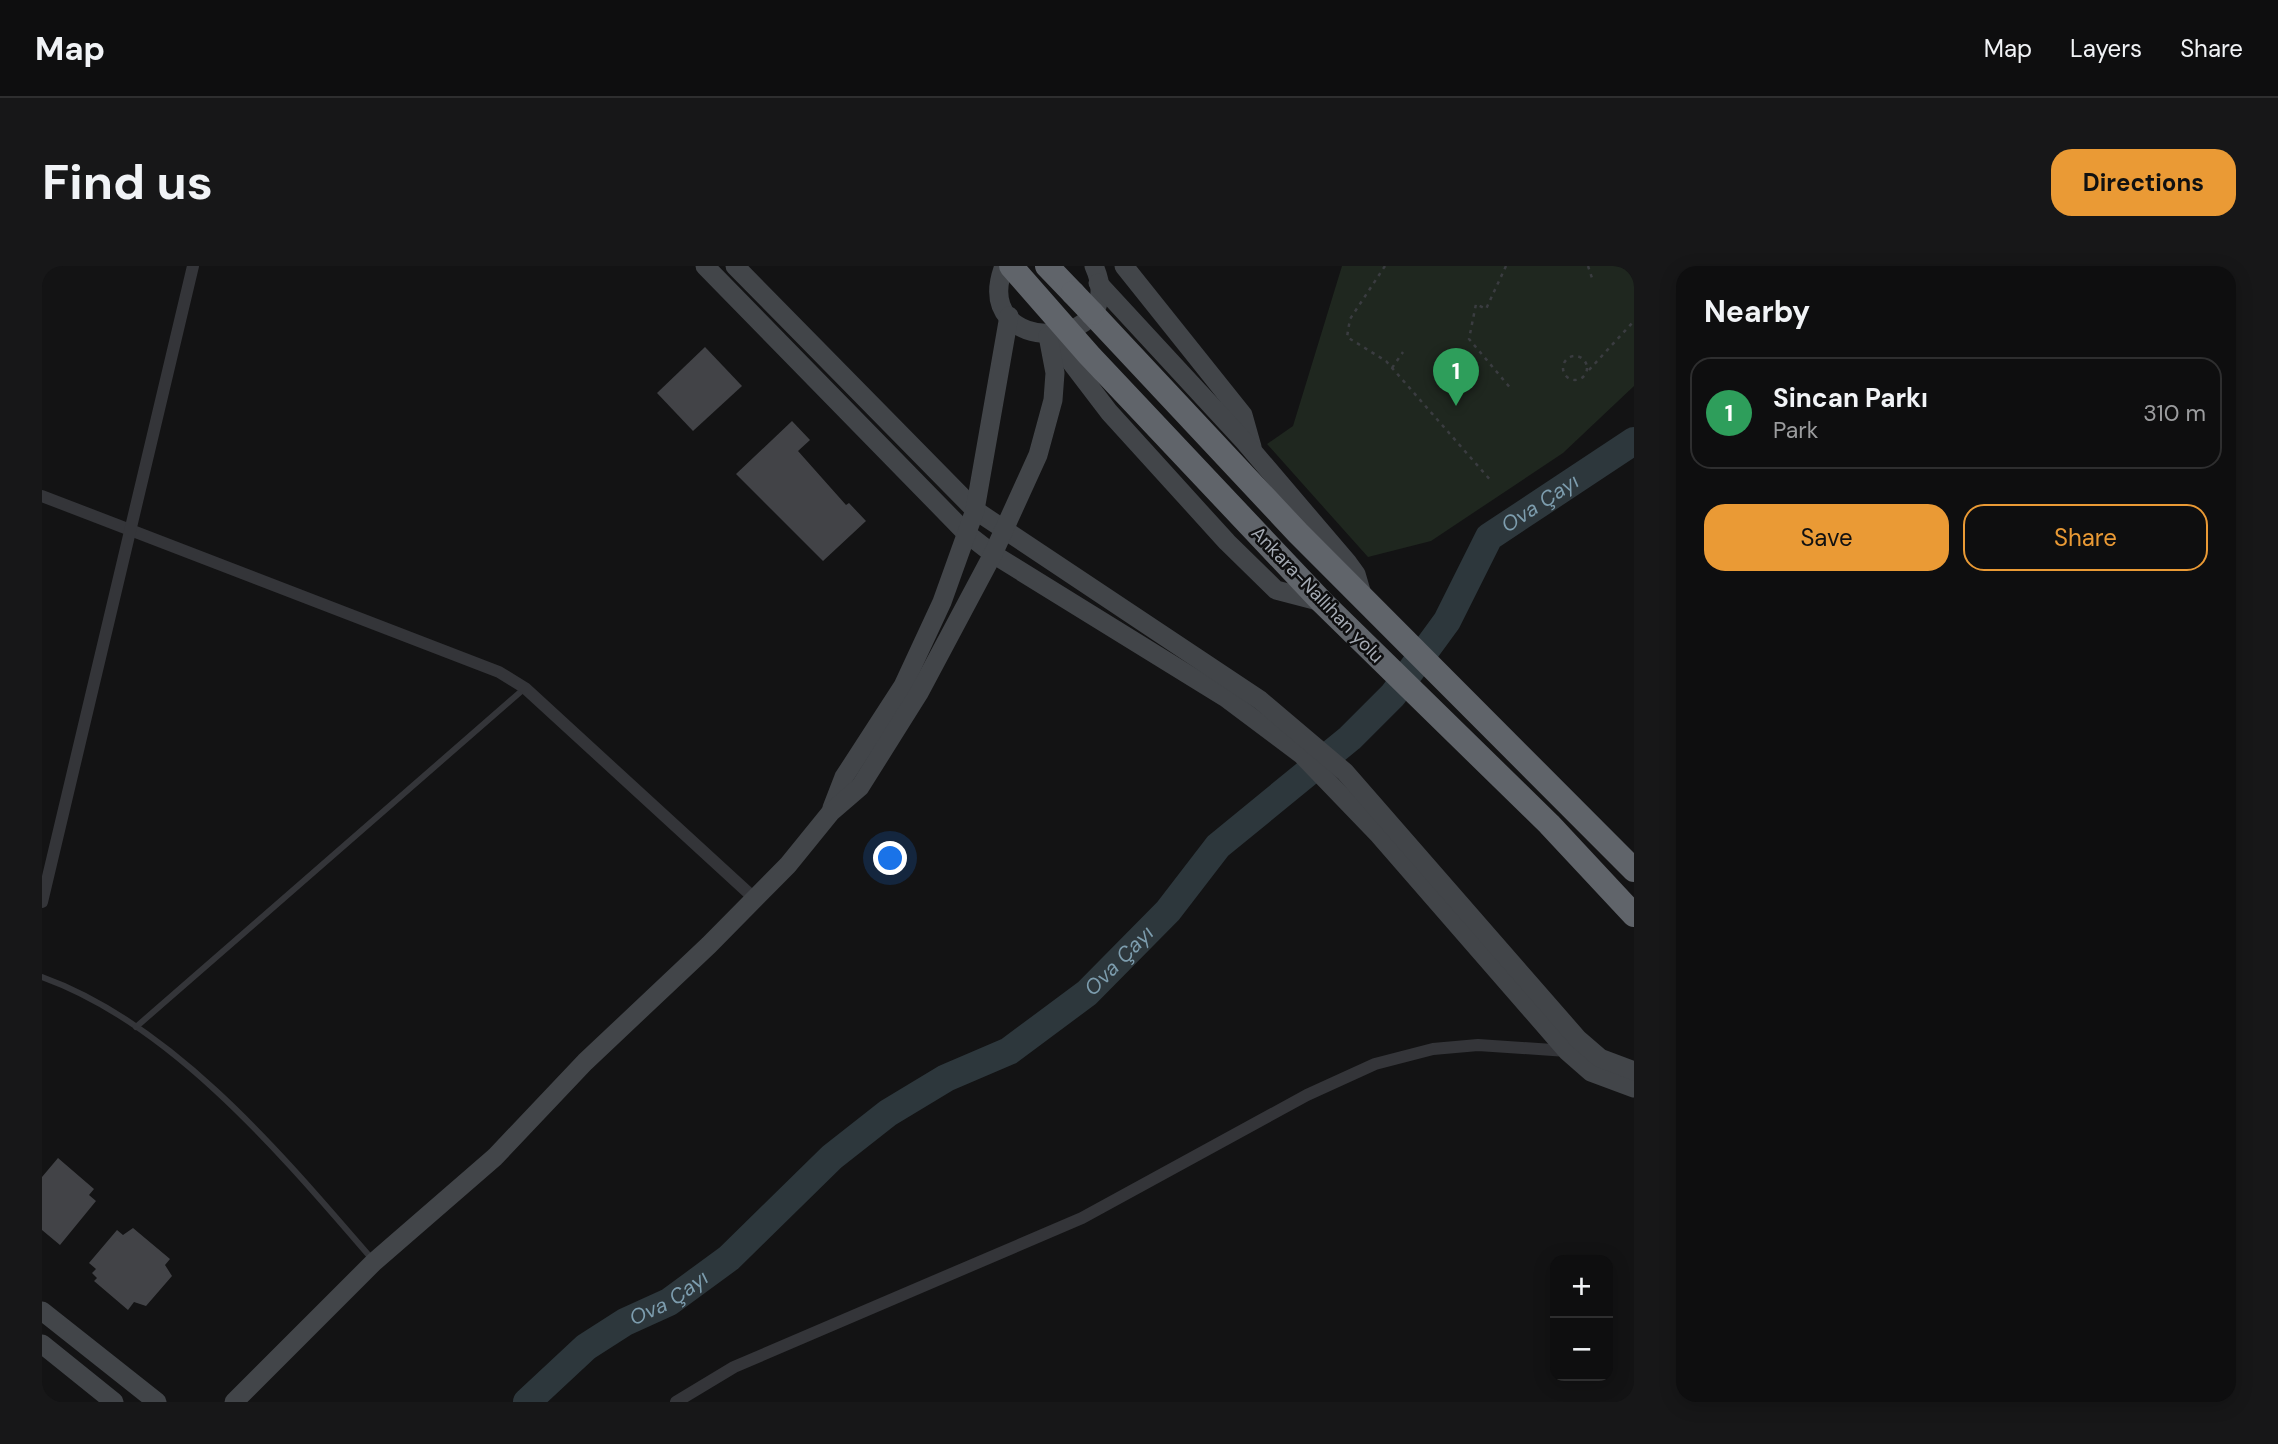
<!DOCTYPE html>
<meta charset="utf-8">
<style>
body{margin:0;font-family:"DM Sans",sans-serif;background:#171718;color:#f1f3f6}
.controls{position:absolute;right:21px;bottom:21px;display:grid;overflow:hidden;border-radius:14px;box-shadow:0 4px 18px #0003}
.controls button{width:63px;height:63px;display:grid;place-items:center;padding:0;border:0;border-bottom:2px solid #2e2e2f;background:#0e0e0f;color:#f1f3f6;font:35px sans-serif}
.you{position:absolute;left:849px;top:593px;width:24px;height:24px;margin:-18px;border:5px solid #fff;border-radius:50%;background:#1a73e8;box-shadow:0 0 0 10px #1a73e833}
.badge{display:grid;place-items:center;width:46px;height:46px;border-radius:50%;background:#ea9a35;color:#fff;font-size:23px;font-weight:700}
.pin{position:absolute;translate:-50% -58px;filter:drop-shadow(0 2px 4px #0008)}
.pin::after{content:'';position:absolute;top:37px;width:24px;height:21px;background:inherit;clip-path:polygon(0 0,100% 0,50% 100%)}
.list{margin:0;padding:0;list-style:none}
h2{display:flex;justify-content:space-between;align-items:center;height:91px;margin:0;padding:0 28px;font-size:30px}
h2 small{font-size:23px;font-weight:400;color:#9b9c9e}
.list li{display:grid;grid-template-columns:46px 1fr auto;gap:21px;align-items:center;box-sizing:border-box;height:112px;margin:0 14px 14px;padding:0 14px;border:2px solid #2e2e2f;border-radius:21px}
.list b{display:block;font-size:26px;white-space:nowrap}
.list p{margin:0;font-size:23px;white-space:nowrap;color:#9b9c9e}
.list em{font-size:23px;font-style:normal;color:#9b9c9e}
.actions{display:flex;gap:14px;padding:21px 28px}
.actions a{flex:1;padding:16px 0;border:2px solid #ea9a35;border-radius:21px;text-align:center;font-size:24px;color:#ea9a35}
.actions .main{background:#ea9a35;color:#111}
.map{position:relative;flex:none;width:1592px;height:1136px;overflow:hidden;border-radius:21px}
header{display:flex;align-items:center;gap:42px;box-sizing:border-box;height:98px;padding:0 35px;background:#0e0e0f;border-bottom:2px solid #2e2e2f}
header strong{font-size:33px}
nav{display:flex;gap:38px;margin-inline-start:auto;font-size:24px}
.intro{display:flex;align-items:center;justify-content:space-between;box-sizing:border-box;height:168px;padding:0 42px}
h1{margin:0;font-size:49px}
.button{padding:18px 32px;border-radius:21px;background:#ea9a35;color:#111;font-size:24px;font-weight:700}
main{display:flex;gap:42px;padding:0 42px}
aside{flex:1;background:#0e0e0f;border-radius:21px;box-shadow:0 4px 18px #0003}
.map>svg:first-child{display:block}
</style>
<header>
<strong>Map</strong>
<nav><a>Map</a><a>Layers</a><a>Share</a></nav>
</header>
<div class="intro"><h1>Find us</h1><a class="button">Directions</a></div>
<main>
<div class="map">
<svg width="1592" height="1136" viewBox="0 0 1592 1136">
<rect width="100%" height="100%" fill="#131314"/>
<path fill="#1f271f" d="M 1300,0 L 1592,0 L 1592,120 L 1521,187 L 1389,275 L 1326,291 L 1225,178 L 1251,160 Z"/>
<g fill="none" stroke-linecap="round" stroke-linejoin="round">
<path stroke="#2d373c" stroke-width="28" id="s1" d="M 485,1136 L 544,1081 L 583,1056 L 627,1036 L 687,992 L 790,891 L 846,847 L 904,812 L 967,785 L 1045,727 L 1126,645 L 1176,580 L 1308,472 L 1351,429 L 1405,355 L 1447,271 L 1592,175"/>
</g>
<g fill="#424347">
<path d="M 663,81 L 700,120 L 651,165 L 615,127 Z"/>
<path d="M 750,155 L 768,174 L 756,185 L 804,239 L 807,237 L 824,255 L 781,295 L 694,208 Z"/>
<path d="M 16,892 L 52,923 L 47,929 L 54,935 L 18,979 L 0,964 L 0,911 Z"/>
<path d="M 91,962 L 128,993 L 123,999 L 130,1010 L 104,1040 L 92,1036 L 86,1044 L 52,1015 L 55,1012 L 50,1007 L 54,1003 L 47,997 L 75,964 L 81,969 Z"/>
</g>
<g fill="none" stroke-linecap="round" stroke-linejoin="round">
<g stroke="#3a3c40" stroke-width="2.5" stroke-dasharray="3.5 5" stroke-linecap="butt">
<path d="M 1343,0 L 1308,53 L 1305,71 L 1344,95 L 1450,216"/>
<path d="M 1464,0 L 1444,43 L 1434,38 L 1427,73 L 1470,124"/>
<path d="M 1546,0 L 1551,15"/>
<circle cx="1533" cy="102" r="12"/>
<path d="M 1350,102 L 1361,86"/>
<path d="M 1547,104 L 1592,55"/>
</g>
<g stroke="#343539" stroke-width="6">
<path d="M 0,711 C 131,758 241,890 330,993"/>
<path d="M 94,761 L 483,422"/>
</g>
<g stroke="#343539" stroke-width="12">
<path d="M 0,230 L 457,406 L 483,422 L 712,632"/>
<path d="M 0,636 L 151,0"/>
<path d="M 634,1136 L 692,1101 L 1040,952 L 1265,829 L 1333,798 L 1391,783 L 1436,779 L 1525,785"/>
</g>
<g stroke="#424549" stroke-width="19">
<path d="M 663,0 L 924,267 L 951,288 L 1184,432 L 1260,489 L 1337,569 L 1525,785 L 1549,806 L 1592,822"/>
<path d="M 693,0 L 933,244 L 1218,434 L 1303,506 L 1536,773 L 1558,792 L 1592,805"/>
<path d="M 962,0 C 926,94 1091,86 1052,0"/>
<path d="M 1082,0 L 1201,149 L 1210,181"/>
<path d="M 1056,17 L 1202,175 L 1306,297 L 1314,308 L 1321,332"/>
<path d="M 1009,70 L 1067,146 L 1185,276 L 1234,324 L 1280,336"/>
<path d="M 790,542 L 802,511 L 861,420 L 900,336 L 933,244 L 967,50"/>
<path d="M 0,1045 L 115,1136"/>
<path d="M 0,1078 L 72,1136"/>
<path d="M 192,1136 L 332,996 L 453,891 L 543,796 L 667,679 L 746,599 L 789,546 L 818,521 L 877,427 L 951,288 L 996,189 L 1011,134 L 1013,107 L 1006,70"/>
</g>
<g stroke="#60646a" stroke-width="24">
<path d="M 969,0 L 1047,89 L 1280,336 L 1507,558 L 1592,649"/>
<path d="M 1005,0 L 1031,27"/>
<path d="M 1050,47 L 1256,267 L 1592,604"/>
</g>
<path stroke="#60646a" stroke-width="24" d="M 1031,27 L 1050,47"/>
</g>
<g text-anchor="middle" stroke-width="5" stroke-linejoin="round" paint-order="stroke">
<g font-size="19" fill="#a5abb4" stroke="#0e0e0f">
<text transform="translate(1276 328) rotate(46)" y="7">Ankara-Nallıhan yolu</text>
</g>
<g font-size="21" font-style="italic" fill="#7d9dae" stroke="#0e0e0f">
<text dy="7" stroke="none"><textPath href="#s1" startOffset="1374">Ova Çayı</textPath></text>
<text dy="7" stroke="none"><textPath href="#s1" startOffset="744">Ova Çayı</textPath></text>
<text dy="7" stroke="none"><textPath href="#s1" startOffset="177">Ova Çayı</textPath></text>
</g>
</g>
</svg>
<div class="controls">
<button>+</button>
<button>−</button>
</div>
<div class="you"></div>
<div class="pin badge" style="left:1414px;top:140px;background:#2e9e5b">1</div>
</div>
<aside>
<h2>Nearby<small></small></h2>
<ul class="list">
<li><span class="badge" style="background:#2e9e5b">1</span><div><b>Sincan Parkı</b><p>Park</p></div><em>310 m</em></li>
</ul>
<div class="actions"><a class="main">Save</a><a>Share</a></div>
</aside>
</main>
